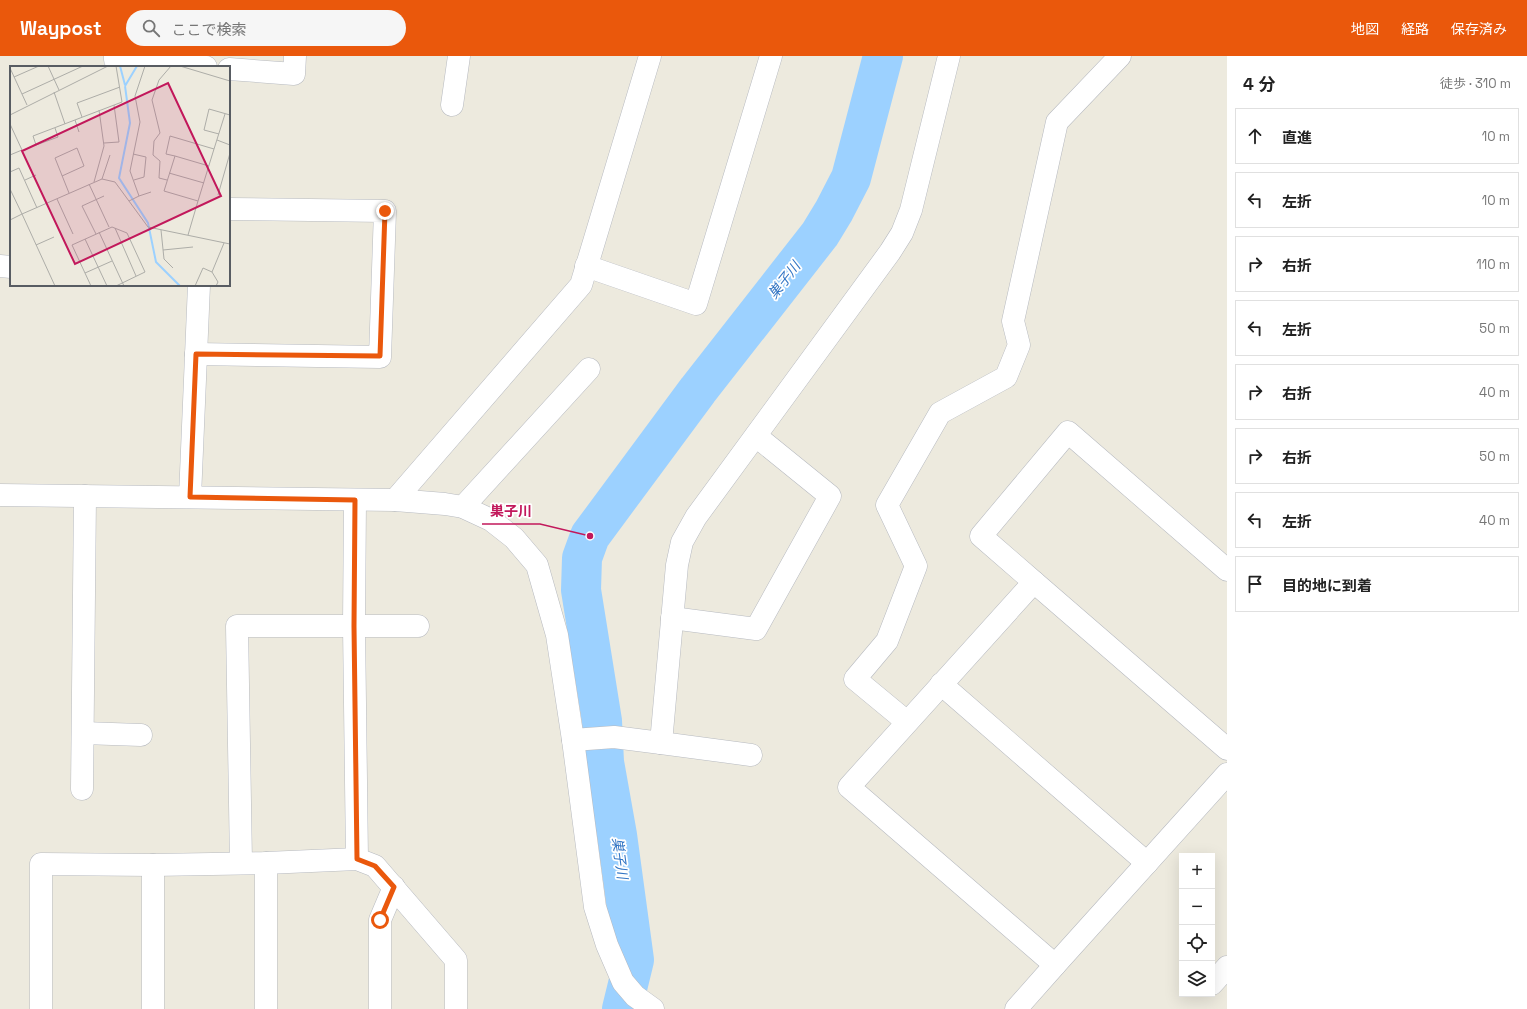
<!DOCTYPE html>
<html lang="ja">
<meta charset="utf-8">
<style>
body{margin:0;font-family:"Space Grotesk","Noto Sans JP",sans-serif;background:#f6f6f6;color:#222}
.controls{position:absolute;right:12px;bottom:12px;display:grid;overflow:hidden;border-radius:0px;box-shadow:0 4px 16px #0002}
.controls button{width:36px;height:36px;display:grid;place-items:center;padding:0;border:0;border-bottom:1px solid #e0e0e0;background:#fff;color:#222;font:20px sans-serif}
.stop{position:absolute;width:12px;height:12px;margin:-9px;border:3px solid #ea580c;border-radius:50%;background:#fff}
.stop.end{background:#ea580c;border-color:#fff;box-shadow:0 1px 4px #0008}
.list{margin:0;padding:0;list-style:none}
h2{display:flex;justify-content:space-between;align-items:center;height:52px;margin:0;padding:0 16px;font-size:17px}
h2 small{font-size:13px;font-weight:400;color:#767676}
.list li{display:grid;grid-template-columns:26px 1fr auto;gap:12px;align-items:center;box-sizing:border-box;height:56px;margin:0 8px 8px;padding:0 8px;border:1px solid #e0e0e0;border-radius:0px}
.list b{display:block;font-size:15px;white-space:nowrap}
.list em{font-size:13px;font-style:normal;color:#767676}
.icon{flex:none;width:22px;height:22px;fill:none;stroke:currentColor;stroke-width:2;stroke-linecap:round;stroke-linejoin:round}
.map{position:relative;flex:none;width:1227px;height:953px;overflow:hidden}
header{display:flex;align-items:center;gap:24px;box-sizing:border-box;height:56px;padding:0 20px;background:#ea580c;color:#fff}
header strong{font-size:19px}
nav{display:flex;gap:22px;margin-inline-start:auto;font-size:14px}
.search{width:280px;height:36px;background:#f6f6f6;display:flex;align-items:center;gap:10px;box-sizing:border-box;padding:0 14px;border-radius:22px;color:#767676;font-size:15px}
main{display:flex}
aside{flex:1;background:#fff}
.map>svg:first-child{display:block}
</style>
<header>
<strong>Waypost</strong>
<div class="search"><svg class="icon" aria-label="search" viewBox="0 0 24 24"><circle cx="10" cy="10" r="6"/><path d="M15 15l6 6"/></svg>ここで検索</div>
<nav><a>地図</a><a>経路</a><a>保存済み</a></nav>
</header>
<main>
<div class="map">
<svg width="1227" height="953" viewBox="0 0 1227 953">
<rect width="100%" height="100%" fill="#edeade"/>
<g fill="none" stroke-linecap="round" stroke-linejoin="round">
<path stroke="#9cd1ff" stroke-width="40" d="M 622,953 L 634,904 L 617,779 L 604,706 L 602,665 L 581,534 L 582,502 L 590,480 L 698,334 L 820,178 L 834,155 L 851,122 L 883,0"/>
<defs>
<g id="minor">
<path d="M 115,0 L 115,4 L 206,11"/>
<path d="M 229,13 L 294,18 L 295,0"/>
<path d="M 452,49 L 459,0"/>
<path d="M 0,210 L 11,211"/>
<path d="M 586,210 L 696,248 L 771,0"/>
<path d="M 196,298 L 380,301 L 385,155 L 229,153"/>
<path d="M 0,439 L 395,444 L 445,448 L 463,451 L 491,464 L 514,482 L 537,509 L 557,579 L 573,684 L 595,851 L 607,889 L 623,926 L 635,940 L 653,953"/>
<path d="M 190,441 L 199,229"/>
<path d="M 355,444 L 354,570 L 357,803"/>
<path d="M 395,444 L 581,229 L 650,0"/>
<path d="M 463,451 L 589,313"/>
<path d="M 1227,514 L 1068,376 L 981,480 L 1034,526 L 849,731 L 1055,909 L 1227,718"/>
<path d="M 1034,526 L 1227,693"/>
<path d="M 672,562 L 756,573 L 830,440 L 756,380"/>
<path d="M 941,628 L 1147,807"/>
<path d="M 907,666 L 855,623 L 887,585 L 916,510 L 887,449 L 940,357 L 1006,321 L 1019,289 L 1013,265 L 1057,66 L 1120,0"/>
<path d="M 83,677 L 141,679"/>
<path d="M 573,684 L 614,681 L 661,687 L 677,509 L 682,486 L 696,461 L 890,196 L 902,177 L 911,154 L 949,0"/>
<path d="M 661,687 L 751,699"/>
<path d="M 82,733 L 85,440"/>
<path d="M 241,806 L 237,570 L 418,570"/>
<path d="M 266,807 L 266,953"/>
<path d="M 153,809 L 153,953"/>
<path d="M 1212,928 L 1227,911"/>
<path d="M 41,953 L 41,808 L 153,809 L 266,807 L 357,803 L 375,810 L 456,904 L 456,953"/>
<path d="M 380,953 L 380,864 L 394,831"/>
<path d="M 1016,953 L 1055,909"/>
</g>
</defs>
<use href="#minor" stroke="#b7bac0" stroke-width="23"/>
<use href="#minor" stroke="#fff" stroke-width="22"/>
</g>
<g fill="none" stroke-linecap="round" stroke-linejoin="round">
<path stroke="#ea580c" stroke-width="5" d="M 380,864 L 394,831 L 375,810 L 357,803 L 354,570 L 355,444 L 190,441 L 196,298 L 380,300 L 385,155"/>
</g>
<g text-anchor="middle" stroke-width="3.5" stroke-linejoin="round" paint-order="stroke">
<g font-size="14" font-style="italic" fill="#3275c4" stroke="#fff">
<text transform="translate(784 224) rotate(-52)" y="5">巣子川</text>
<text transform="translate(620 802) rotate(82)" y="5">巣子川</text>
</g>
</g>
<g transform="translate(10 10)">
<rect width="220" height="220" fill="#edeade"/>
<path fill="none" stroke="#9cd1ff" stroke-width="2" d="M 110,0 L 115,19M 115,20 L 127,0M 115,20 L 120,57 L 109,112 L 138,157 L 146,196 L 170,220"/>
<path fill="none" stroke="#adada8" stroke-width="1" d="M 38,0 L 49,24M 170,0 L 220,15M 0,2 L 17,39M 4,11 L 29,0M 44,26 L 55,58M 12,28 L 73,0M 0,49 L 98,0M 72,51 L 67,37 L 110,21M 65,54 L 69,66M 0,58 L 12,84 L 0,89M 45,62 L 48,71 L 26,79 L 23,70 L 112,36 L 106,0M 209,68 L 194,64 L 199,43 L 220,49M 160,70 L 204,83 L 188,135 L 154,125 L 165,90 L 156,88 ZM 207,74 L 220,79M 94,77 L 109,76 L 104,39M 204,83 L 215,48M 123,88 L 136,91 L 134,111 L 124,114M 165,90 L 199,100M 0,106 L 9,102 L 27,142M 159,107 L 194,117M 52,110 L 74,100 L 67,82 L 45,92 L 59,127M 92,113 L 100,89M 15,114 L 26,109M 157,114 L 149,112 L 150,95 L 143,89 L 144,75 L 150,67 L 142,34 L 149,14 L 161,0M 84,116 L 94,80 L 89,44M 79,118 L 99,161M 0,123 L 12,148 L 0,154M 208,129 L 220,87M 129,130 L 141,126M 47,133 L 63,168M 119,135 L 129,130 L 120,105 L 130,56 L 125,30 L 135,0M 105,162 L 126,210M 151,164 L 154,193 L 163,202M 89,166 L 114,220M 86,168 L 72,140 L 94,130M 178,169 L 188,135M 75,173 L 97,220M 26,179 L 44,171M 153,184 L 183,181M 75,207 L 102,195M 45,220 L 12,148 L 92,113 L 105,116 L 138,161 L 220,178M 81,220 L 62,179 L 102,161 L 117,167 L 135,206 L 106,220M 185,220 L 193,202 L 202,206M 206,220 L 208,216 L 202,206 L 214,177"/>
<path fill="#c2185b" fill-opacity="0.15" stroke="#c2185b" stroke-width="2" d="M 158,17 L 211,130 L 65,198 L 12,85 Z"/>
<rect width="220" height="220" fill="none" stroke="#585c62" stroke-width="2"/>
</g>
<path fill="none" stroke="#c2185b" stroke-width="1.5" d="M590 480L540 468H482"/>
<circle fill="#c2185b" stroke="#fff" stroke-width="1.5" cx="590" cy="480" r="4"/>
<g font-size="14" text-anchor="middle" font-weight="bold" fill="#c2185b" stroke="#fff" stroke-width="3.5" stroke-linejoin="round" paint-order="stroke">
<text x="511" y="460">巣子川</text>
</g>
</svg>
<div class="controls">
<button>+</button>
<button>−</button>
<button><svg class="icon" aria-label="locate" viewBox="0 0 24 24"><circle cx="12" cy="12" r="6"/><path d="M12 2v4M12 18v4M2 12h4M18 12h4"/></svg></button>
<button><svg class="icon" aria-label="layers" viewBox="0 0 24 24"><path d="M12 4l9 5-9 5-9-5zM3 14l9 5 9-5"/></svg></button>
</div>
<div class="stop" style="left:380px;top:864px"></div>
<div class="stop end" style="left:385px;top:155px"></div>
</div>
<aside>
<h2>4 分<small>徒歩 · 310 m</small></h2>
<ul class="list">
<li><svg class="icon" aria-label="ahead" viewBox="0 0 24 24"><path d="M12 20V5M6 11l6-6 6 6"/></svg><div><b>直進</b></div><em>10 m</em></li>
<li><svg class="icon" aria-label="left" viewBox="0 0 24 24"><path d="M17 20v-9H6M10 6l-5 5 5 5"/></svg><div><b>左折</b></div><em>10 m</em></li>
<li><svg class="icon" aria-label="right" viewBox="0 0 24 24"><path d="M7 20v-9h11M14 6l5 5-5 5"/></svg><div><b>右折</b></div><em>110 m</em></li>
<li><svg class="icon" aria-label="left" viewBox="0 0 24 24"><path d="M17 20v-9H6M10 6l-5 5 5 5"/></svg><div><b>左折</b></div><em>50 m</em></li>
<li><svg class="icon" aria-label="right" viewBox="0 0 24 24"><path d="M7 20v-9h11M14 6l5 5-5 5"/></svg><div><b>右折</b></div><em>40 m</em></li>
<li><svg class="icon" aria-label="right" viewBox="0 0 24 24"><path d="M7 20v-9h11M14 6l5 5-5 5"/></svg><div><b>右折</b></div><em>50 m</em></li>
<li><svg class="icon" aria-label="left" viewBox="0 0 24 24"><path d="M17 20v-9H6M10 6l-5 5 5 5"/></svg><div><b>左折</b></div><em>40 m</em></li>
<li><svg class="icon" aria-label="arrive" viewBox="0 0 24 24"><path d="M6 21V4h12l-3 4 3 4H6"/></svg><div><b>目的地に到着</b></div></li>
</ul>
</aside>
</main>
